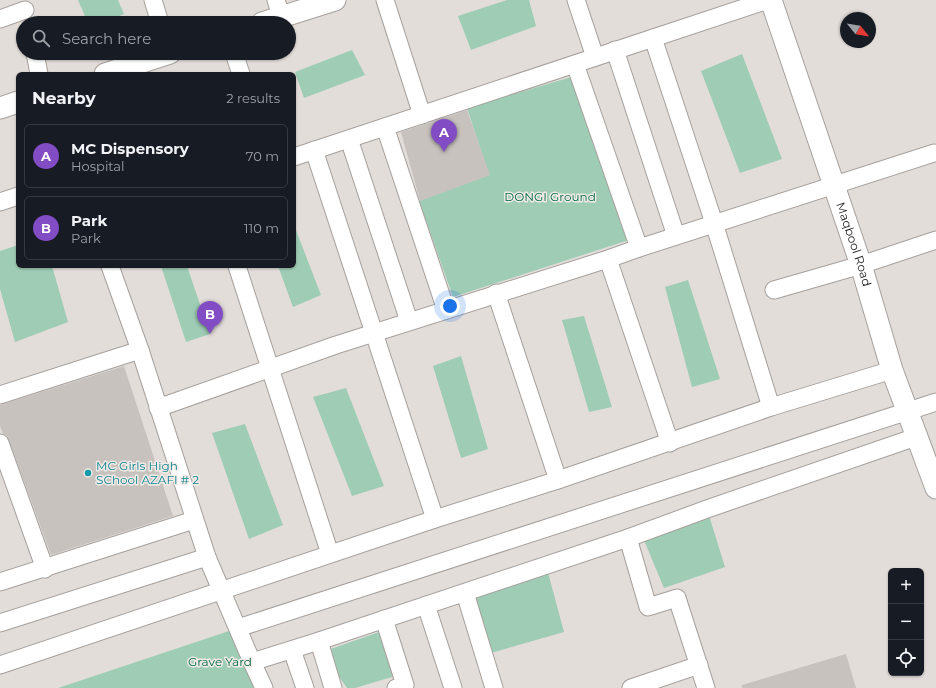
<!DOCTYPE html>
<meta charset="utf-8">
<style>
body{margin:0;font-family:Montserrat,sans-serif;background:#20242c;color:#f1f3f6}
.controls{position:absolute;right:12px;bottom:12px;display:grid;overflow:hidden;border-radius:6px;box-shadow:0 1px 3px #0004}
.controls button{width:36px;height:36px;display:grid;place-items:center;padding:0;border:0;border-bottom:1px solid #363941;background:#171b24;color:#f1f3f6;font:20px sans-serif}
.compass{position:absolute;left:840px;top:12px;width:36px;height:36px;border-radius:50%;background:#171b24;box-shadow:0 1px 3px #0004;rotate:120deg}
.you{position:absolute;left:450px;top:306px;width:14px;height:14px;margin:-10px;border:3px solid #fff;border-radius:50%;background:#1a73e8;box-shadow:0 0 0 6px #1a73e833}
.badge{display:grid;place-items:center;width:26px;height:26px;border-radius:50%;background:#814cc4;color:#fff;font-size:13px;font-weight:700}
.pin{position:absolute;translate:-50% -33px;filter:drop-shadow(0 1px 2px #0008)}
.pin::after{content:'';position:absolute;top:21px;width:14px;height:12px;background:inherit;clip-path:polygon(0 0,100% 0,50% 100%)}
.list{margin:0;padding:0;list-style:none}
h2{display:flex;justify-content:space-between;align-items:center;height:52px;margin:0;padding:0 16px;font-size:17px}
h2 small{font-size:13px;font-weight:400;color:#9ea1a6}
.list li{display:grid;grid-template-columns:26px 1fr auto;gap:12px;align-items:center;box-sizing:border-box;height:64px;margin:0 8px 8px;padding:0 8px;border:1px solid #363941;border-radius:6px}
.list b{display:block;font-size:15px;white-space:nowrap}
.list p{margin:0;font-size:13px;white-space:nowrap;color:#9ea1a6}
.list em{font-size:13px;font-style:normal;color:#9ea1a6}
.icon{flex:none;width:22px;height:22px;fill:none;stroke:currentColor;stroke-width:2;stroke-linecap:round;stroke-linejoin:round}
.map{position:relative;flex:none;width:936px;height:688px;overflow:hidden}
.search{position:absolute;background:#171b24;box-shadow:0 1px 3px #0004;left:16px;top:16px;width:280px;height:44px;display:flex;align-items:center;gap:10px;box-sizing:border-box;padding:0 14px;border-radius:22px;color:#9ea1a6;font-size:15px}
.panel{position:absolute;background:#171b24;box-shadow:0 1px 3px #0004;left:16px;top:72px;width:280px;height:196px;border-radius:6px}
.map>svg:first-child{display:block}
</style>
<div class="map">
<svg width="936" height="688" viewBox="0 0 936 688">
<rect width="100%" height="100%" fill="#e3ddda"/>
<g fill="#9eccb4">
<path d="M 78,0 L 118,0 L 124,14 L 101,23 L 88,23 Z"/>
<path d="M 507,0 L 529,0 L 536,26 L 471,50 L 458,16 Z"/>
<path d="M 352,50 L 365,75 L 304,98 L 295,72 Z"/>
<path d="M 742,54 L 782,159 L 740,173 L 701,71 Z"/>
<path d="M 575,76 L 632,239 L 453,297 L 419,201 L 489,175 L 467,108 Z"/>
<path d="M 294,225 L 321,295 L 293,307 L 278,266 L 294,266 Z"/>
<path d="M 18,245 L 18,266 L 52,266 L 68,322 L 15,342 L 0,289 L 0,251 Z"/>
<path d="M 161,266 L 187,266 L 210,334 L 186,342 Z"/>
<path d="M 688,280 L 720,379 L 692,387 L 665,287 Z"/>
<path d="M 584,316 L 612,407 L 589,412 L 562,320 Z"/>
<path d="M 461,356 L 488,449 L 461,458 L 433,366 Z"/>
<path d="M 346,388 L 384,486 L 352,496 L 313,397 Z"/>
<path d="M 245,424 L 283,525 L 249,539 L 212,433 Z"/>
<path d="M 707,509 L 725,567 L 664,588 L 641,533 Z"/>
<path d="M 546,565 L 564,632 L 484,655 L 465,593 Z"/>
<path d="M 238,628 L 255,688 L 58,688 Z"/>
<path d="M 388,629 L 402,674 L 355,688 L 347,688 L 322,652 Z"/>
</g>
<g fill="#c8c2bf">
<path d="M 467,110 L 490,175 L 420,201 L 401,132 Z"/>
<path d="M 124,366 L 173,516 L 51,555 L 9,440 L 7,436 L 3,434 L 0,426 L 0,405 Z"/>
<path d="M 846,654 L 856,688 L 742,688 L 742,685 Z"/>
</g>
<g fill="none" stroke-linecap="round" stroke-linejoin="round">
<defs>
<g id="minor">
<path d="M 153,0 L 160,23"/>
<path d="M 276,0 L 281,16"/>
<path d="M 385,0 L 422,115"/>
<path d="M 576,0 L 595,57"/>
<path d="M 0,19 L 25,10"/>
<path d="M 653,38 L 714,223 L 771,407"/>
<path d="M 615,50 L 676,236"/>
<path d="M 35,53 L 39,74"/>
<path d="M 234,53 L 241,74"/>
<path d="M 575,64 L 639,248"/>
<path d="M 385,127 L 446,310"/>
<path d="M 349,139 L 409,321"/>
<path d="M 314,150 L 435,519"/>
<path d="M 294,157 L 768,0"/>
<path d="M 0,202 L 18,196"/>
<path d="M 608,259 L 670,443"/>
<path d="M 110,266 L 140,350 L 207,557 L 252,662 L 319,641 L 333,688"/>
<path d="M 237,266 L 330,554"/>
<path d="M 774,290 L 861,265 L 936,240"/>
<path d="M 496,293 L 558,480"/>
<path d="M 0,395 L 140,350"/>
<path d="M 158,408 L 336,345 L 608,259 L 639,248 L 934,153"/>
<path d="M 0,443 L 45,569"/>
<path d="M 0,582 L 194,520"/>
<path d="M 465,593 L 494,688"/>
<path d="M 426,605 L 453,688"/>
<path d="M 384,619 L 405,685 L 396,688"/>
<path d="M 0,623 L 207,557"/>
<path d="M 238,628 L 936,402"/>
<path d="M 319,641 L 628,538"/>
<path d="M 292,650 L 305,688"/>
<path d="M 252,662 L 264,688"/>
<path d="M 0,665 L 435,519 L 558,480 L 771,407 L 892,370"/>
<path d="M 631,688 L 699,665"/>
<path d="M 706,688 L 677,598 L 648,607 L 628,538 L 707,509 L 916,437"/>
</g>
<g id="tertiary">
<path id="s1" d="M 771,0 L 861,265 L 892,370 L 936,488"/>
<path d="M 262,23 L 335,0"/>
<path d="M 105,74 L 170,53"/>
<path d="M 0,108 L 18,102"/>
</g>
</defs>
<use href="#minor" stroke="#a6a09d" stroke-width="19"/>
<use href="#tertiary" stroke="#a6a09d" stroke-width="23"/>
<use href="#minor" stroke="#fff" stroke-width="17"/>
<use href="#tertiary" stroke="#fff" stroke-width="21"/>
</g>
<circle fill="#0f9aa8" stroke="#f1ebe7" stroke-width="1.5" cx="88" cy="473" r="4"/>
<g text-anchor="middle" stroke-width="3" stroke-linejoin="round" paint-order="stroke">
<g font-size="12" fill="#006846" stroke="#f1ebe7">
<text x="550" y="201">DONGI Ground</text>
<text x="220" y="666">Grave Yard</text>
</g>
<g font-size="12" fill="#1f1d1c" stroke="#f1ebe7">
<text dy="4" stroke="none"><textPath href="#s1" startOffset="258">Maqbool Road</textPath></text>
</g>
<g font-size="12" fill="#0d838f" stroke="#f1ebe7" text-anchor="start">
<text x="96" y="470">MC Girls High<tspan x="96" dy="14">SChool AZAFI # 2</tspan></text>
</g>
</g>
</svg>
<div class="controls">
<button>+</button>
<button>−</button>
<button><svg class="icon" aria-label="locate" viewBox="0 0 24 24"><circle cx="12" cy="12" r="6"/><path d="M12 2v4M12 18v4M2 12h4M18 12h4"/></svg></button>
</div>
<svg class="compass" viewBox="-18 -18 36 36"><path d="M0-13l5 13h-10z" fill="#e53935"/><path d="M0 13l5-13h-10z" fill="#9ea1a6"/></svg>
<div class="you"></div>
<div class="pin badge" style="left:444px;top:152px">A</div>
<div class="pin badge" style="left:210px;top:334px">B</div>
<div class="search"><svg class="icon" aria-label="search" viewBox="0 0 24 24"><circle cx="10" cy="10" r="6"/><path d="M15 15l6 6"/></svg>Search here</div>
<section class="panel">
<h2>Nearby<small>2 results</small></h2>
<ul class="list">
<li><span class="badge">A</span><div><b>MC Dispensory</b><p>Hospital</p></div><em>70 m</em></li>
<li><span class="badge">B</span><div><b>Park</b><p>Park</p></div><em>110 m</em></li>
</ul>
</section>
</div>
